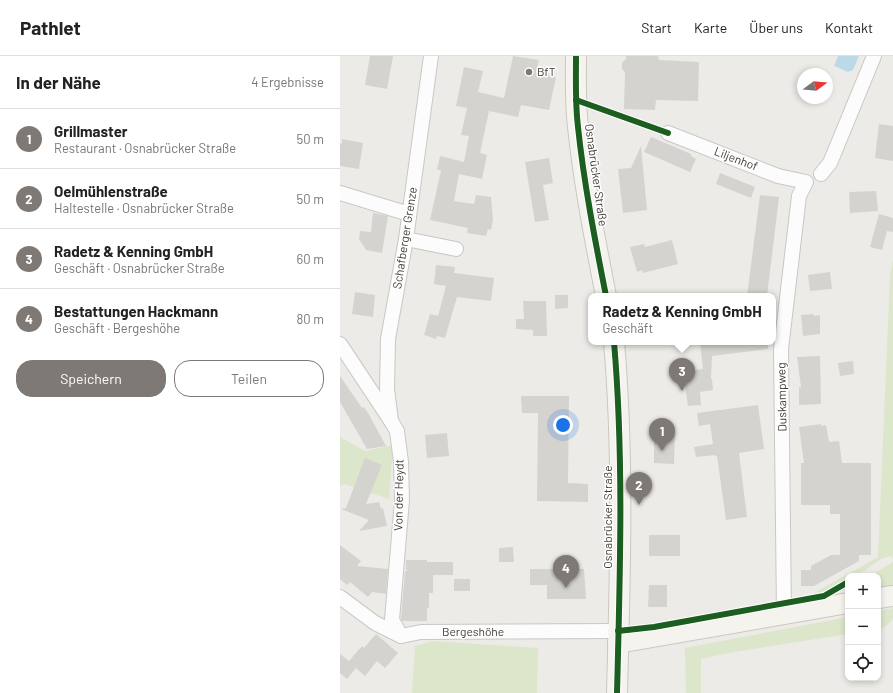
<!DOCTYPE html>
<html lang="de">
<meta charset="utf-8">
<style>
body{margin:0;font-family:Barlow,sans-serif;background:#f6f6f6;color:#222}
.controls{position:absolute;right:12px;bottom:12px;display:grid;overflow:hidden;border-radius:8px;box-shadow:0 2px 6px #0003}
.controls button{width:36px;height:36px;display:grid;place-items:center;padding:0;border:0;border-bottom:1px solid #e0e0e0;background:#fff;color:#222;font:20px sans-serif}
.compass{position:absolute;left:457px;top:12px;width:36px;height:36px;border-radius:50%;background:#fff;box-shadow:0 2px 6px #0003;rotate:74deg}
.you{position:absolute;left:223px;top:369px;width:14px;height:14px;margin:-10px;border:3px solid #fff;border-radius:50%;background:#1a73e8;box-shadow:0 0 0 6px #1a73e833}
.badge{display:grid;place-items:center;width:26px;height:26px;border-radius:50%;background:#7e7974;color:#fff;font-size:13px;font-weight:700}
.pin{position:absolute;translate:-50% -33px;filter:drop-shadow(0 1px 2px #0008)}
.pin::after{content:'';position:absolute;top:21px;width:14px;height:12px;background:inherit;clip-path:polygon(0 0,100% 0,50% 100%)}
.popup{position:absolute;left:248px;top:237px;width:188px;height:52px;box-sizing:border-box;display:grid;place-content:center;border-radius:8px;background:#fff;filter:drop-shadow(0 1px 3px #0005);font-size:13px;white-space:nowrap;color:#767676}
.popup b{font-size:15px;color:#222}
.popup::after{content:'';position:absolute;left:50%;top:100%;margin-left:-8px;border:8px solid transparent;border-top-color:#fff}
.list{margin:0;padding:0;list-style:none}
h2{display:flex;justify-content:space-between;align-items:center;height:52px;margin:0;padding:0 16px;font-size:17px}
h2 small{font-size:13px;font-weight:400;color:#767676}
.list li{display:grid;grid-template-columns:26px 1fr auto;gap:12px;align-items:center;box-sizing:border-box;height:60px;padding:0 16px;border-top:1px solid #e0e0e0}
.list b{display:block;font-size:15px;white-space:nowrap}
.list p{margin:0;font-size:13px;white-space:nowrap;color:#767676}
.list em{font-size:13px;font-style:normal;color:#767676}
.actions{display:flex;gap:8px;padding:12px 16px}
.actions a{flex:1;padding:9px 0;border:1px solid #7e7974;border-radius:16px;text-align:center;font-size:14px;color:#7e7974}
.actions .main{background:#7e7974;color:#fff}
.icon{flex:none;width:22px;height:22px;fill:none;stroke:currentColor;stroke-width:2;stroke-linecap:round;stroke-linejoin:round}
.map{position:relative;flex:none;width:553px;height:637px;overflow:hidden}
header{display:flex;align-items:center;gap:24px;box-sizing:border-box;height:56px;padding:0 20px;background:#fff;border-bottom:1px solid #e0e0e0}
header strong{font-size:19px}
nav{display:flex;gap:22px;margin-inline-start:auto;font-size:14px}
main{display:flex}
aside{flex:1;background:#fff}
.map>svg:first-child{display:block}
</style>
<header>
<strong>Pathlet</strong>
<nav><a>Start</a><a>Karte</a><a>Über uns</a><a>Kontakt</a></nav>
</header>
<main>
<aside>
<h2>In der Nähe<small>4 Ergebnisse</small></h2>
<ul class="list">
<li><span class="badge">1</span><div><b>Grillmaster</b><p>Restaurant · Osnabrücker Straße</p></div><em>50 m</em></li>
<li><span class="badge">2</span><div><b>Oelmühlenstraße</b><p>Haltestelle · Osnabrücker Straße</p></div><em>50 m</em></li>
<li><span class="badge">3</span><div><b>Radetz &amp; Kenning GmbH</b><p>Geschäft · Osnabrücker Straße</p></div><em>60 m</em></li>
<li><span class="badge">4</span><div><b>Bestattungen Hackmann</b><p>Geschäft · Bergeshöhe</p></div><em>80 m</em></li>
</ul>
<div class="actions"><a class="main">Speichern</a><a>Teilen</a></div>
</aside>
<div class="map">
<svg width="553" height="637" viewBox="0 0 553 637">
<rect width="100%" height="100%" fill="#edebe8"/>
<g fill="#dce6ca">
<path d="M 553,203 L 553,504 L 552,500 C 536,501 525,520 508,520 L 508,523 L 488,535 L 474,537 L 538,501 L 550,220 Z"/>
<path d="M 0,381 L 25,395 L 53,389 L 49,443 L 4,428 L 0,430 Z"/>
<path d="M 553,506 L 553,533 L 538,535 L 538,520 L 530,520 Z"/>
<path d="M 553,552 L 553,563 L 544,572 L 538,573 L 538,555 Z"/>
<path d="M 508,561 L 508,578 L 394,596 L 361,603 L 361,637 L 346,637 L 345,592 Z"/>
<path d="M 93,585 L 198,592 L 197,637 L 72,637 L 75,590 Z"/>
</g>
<path fill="#bcd9e7" d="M 498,0 L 519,0 L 513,14 L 508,16 L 494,10 Z"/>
<g fill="#d5d3cf">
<path d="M 30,0 L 53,0 L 47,33 L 25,29 Z"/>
<path d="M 173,0 L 199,4 L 196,17 L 216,21 L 209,54 L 181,49 L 178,61 L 149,55 L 140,97 L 147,99 L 142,123 L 119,118 L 114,145 L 134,148 L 136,139 L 151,141 L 153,164 L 151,174 L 148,173 L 146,180 L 127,177 L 128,172 L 90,164 L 101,114 L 97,114 L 100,100 L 124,106 L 129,80 L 121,79 L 127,52 L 116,50 L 124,11 L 143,15 L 138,36 L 164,42 Z"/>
<path d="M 286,0 L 318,0 L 319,4 L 359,6 L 358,45 L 316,44 L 315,54 L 284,53 L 285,16 L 282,13 L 282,7 L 286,3 Z"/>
<path d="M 539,68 L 553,70 L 553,105 L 535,102 Z"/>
<path d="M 311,81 L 351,98 L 351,100 L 356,103 L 350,116 L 304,96 Z"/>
<path d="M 2,83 L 23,87 L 19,113 L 0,110 L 0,87 L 2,88 Z"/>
<path d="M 301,90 L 307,154 L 283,157 L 278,113 L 291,112 Z"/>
<path d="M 209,102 L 213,127 L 203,129 L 209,164 L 195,166 L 185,106 Z"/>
<path d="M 380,117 L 415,131 L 411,142 L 376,128 Z"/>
<path d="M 536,135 L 538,155 L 510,157 L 509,136 Z"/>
<path d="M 420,139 L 439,141 L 436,166 L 427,240 L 407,240 Z"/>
<path d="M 33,157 L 48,160 L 42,197 L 26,194 L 19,183 L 20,175 L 31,176 Z"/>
<path d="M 539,158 L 553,162 L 553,176 L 547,175 L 542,194 L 530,191 Z"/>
<path d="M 332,184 L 338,208 L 303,217 L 302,214 L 297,216 L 290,191 L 304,188 L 305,191 Z"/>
<path d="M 96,209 L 115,211 L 114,217 L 154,222 L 151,245 L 117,241 L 105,282 L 97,280 L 96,283 L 84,279 L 90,258 L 98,260 L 106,230 L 94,228 Z"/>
<path d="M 490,216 L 492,233 L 470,235 L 468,219 Z"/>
<path d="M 15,236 L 35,239 L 33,261 L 12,258 Z"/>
<path d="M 215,239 L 228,239 L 228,252 L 215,253 Z"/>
<path d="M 183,245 L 206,245 L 207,280 L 193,280 L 193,274 L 176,273 L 176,263 L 184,263 Z"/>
<path d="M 474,258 L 474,260 L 480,259 L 480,278 L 463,280 L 461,259 Z"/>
<path d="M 360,286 L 428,286 L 428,293 L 372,300 L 371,323 L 372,323 L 373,334 L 360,336 L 361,349 L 348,350 L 343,315 L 363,313 Z"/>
<path d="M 480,300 L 481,348 L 459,349 L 459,331 L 461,331 L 457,301 Z"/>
<path d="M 513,305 L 514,318 L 500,320 L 498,307 Z"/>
<path d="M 0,320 L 22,352 L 24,351 L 28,357 L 46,390 L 27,393 L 0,346 Z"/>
<path d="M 181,340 L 229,340 L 228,427 L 248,428 L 248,446 L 197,445 L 198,357 L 182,357 Z"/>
<path d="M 418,349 L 424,393 L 399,397 L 407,461 L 386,464 L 377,400 L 375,400 L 375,399 L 356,401 L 354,391 L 373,388 L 370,368 L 359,370 L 357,357 Z"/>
<path d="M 481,368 L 481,370 L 486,369 L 489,386 L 499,385 L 502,407 L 531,407 L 531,499 L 519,499 L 519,505 L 474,530 L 461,530 L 461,514 L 471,514 L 471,510 L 491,499 L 500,499 L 500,458 L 490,458 L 490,449 L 461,449 L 461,407 L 464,407 L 459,371 Z"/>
<path d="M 107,377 L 109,400 L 87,402 L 85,379 Z"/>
<path d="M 320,377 L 335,377 L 334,408 L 314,407 L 314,383 L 320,383 Z"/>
<path d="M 25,402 L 42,409 L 26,448 L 39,446 L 41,453 L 43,452 L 47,470 L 19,475 L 29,464 L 1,453 L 6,452 Z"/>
<rect x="309" y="479" width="31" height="21"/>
<path d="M 0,489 L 21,505 L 17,510 L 48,513 L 46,538 L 32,536 L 28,541 L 10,526 L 7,529 L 0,523 Z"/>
<path d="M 173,491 L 174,506 L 159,506 L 159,492 Z"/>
<path d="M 66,504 L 87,504 L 87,506 L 113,506 L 113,519 L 93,519 L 93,537 L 89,537 L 89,552 L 87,552 L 87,565 L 62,565 L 61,563 L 65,515 L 68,515 L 66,514 Z"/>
<path d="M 190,513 L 244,513 L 246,543 L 207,543 L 207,529 L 190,529 Z"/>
<rect x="114" y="523" width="16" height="12"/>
<path d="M 309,529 L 327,529 L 327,551 L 308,551 Z"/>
<path d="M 36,578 L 58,597 L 45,612 L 37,605 L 25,620 L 16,612 L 7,623 L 0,617 L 0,598 L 9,605 L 22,590 L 24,592 Z"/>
</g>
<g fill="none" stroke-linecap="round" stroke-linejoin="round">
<defs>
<g id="street">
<path d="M 328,77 L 438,120 L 466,126 L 459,140 L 441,293 L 444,558"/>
<path d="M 481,118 L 490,107 L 534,0"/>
<path d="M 0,137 L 69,158"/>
<path d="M 66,183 L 116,193"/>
<path d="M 0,288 L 51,365 L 57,375 L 61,406 L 62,444 L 52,564 L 61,580"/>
<path d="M 51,365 L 47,333 L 48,283 L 66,183 L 91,0"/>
<path d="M 0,541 L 35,567 L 61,580 L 81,576 L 278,575"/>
</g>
<g id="secondary">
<path d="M 236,0 C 236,23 235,47 238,71 C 244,128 255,184 266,240"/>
<path d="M 274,286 C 284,402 280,520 277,637"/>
<path d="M 538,542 L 553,540"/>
<path d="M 278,587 L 508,547"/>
</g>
</defs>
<use href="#street" stroke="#cac7c4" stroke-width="16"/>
<use href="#secondary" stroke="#ccc7bf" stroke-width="22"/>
<use href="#street" stroke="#fcfcfc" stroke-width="14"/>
<use href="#secondary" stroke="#f5f3ee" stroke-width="20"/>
<defs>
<g id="cycleway">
<path d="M 236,0 C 236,23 235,47 238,71 C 244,128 255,184 266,240"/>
<path d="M 236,44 L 328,77"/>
<path d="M 274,286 C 284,402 280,520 277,637"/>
<path d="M 278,575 L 314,571 L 484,540 L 508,526"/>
</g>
</defs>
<use href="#cycleway" stroke="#fff" stroke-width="8"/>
<use href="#cycleway" stroke="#1b5e20" stroke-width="6"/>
</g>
<circle fill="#7e7974" stroke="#fff" stroke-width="1.5" cx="189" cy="16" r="4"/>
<g text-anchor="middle" stroke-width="3" stroke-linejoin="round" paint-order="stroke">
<g font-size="12" fill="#423c35" stroke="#fff" text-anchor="start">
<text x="197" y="20">BfT</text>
</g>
<g font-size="12" fill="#423c35" stroke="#fff">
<text transform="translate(396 103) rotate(21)" y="4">Liljenhof</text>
<text transform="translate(256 119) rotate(82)" y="4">Osnabrücker Straße</text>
<text transform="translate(65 182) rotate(-81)" y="4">Schafberger Grenze</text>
<text transform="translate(442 341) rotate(-91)" y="4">Duskampweg</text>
<text transform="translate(59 439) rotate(-89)" y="4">Von der Heydt</text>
<text transform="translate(268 461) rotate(-90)" y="4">Osnabrücker Straße</text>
<text x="133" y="580">Bergeshöhe</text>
</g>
</g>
</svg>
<div class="controls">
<button>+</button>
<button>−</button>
<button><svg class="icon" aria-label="locate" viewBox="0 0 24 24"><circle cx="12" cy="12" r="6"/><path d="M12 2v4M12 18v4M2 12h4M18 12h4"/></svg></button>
</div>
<svg class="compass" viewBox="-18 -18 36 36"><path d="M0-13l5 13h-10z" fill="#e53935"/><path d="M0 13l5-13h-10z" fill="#767676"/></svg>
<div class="you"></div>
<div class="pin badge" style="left:322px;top:395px">1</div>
<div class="pin badge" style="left:299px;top:449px">2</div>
<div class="pin badge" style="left:342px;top:335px">3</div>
<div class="popup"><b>Radetz &amp; Kenning GmbH</b>Geschäft</div>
<div class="pin badge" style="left:226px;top:532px">4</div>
</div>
</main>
